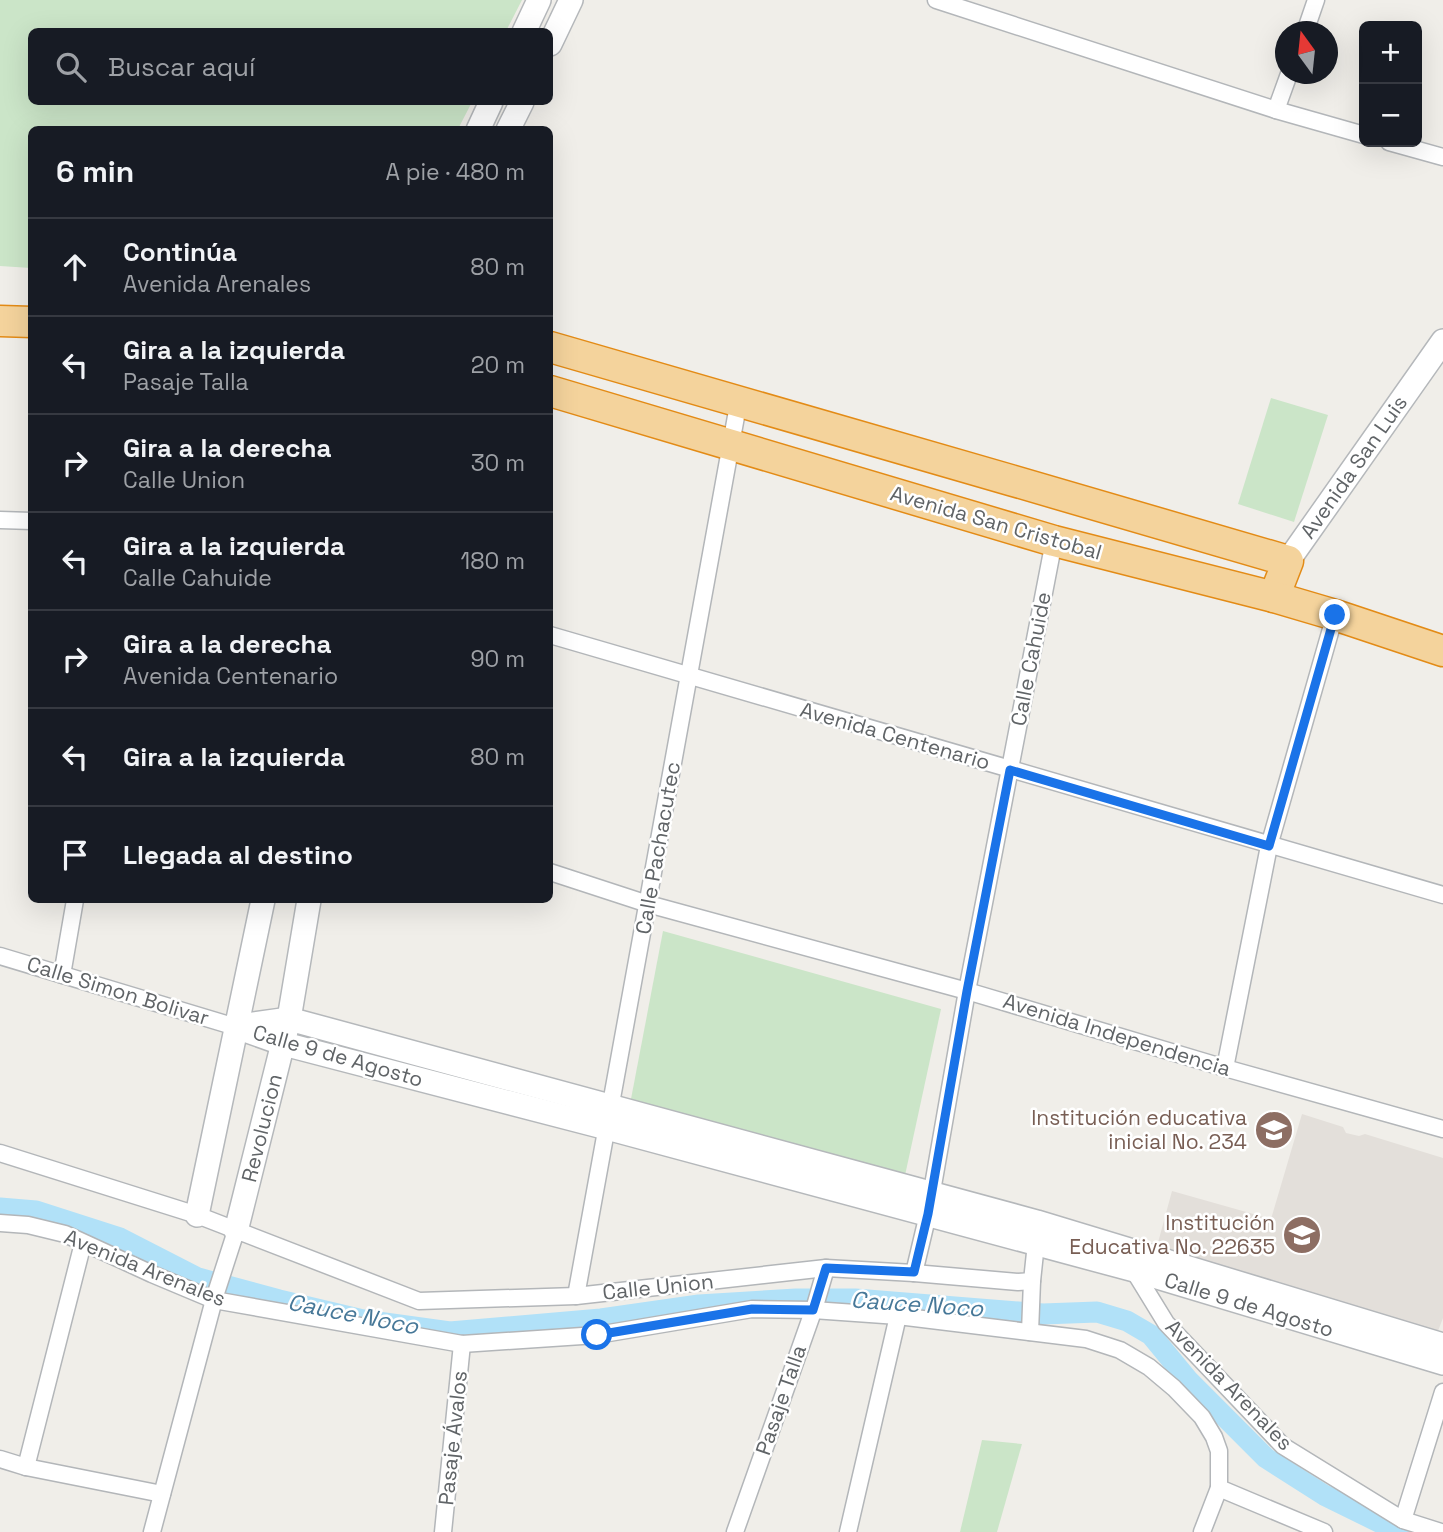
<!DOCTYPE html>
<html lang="es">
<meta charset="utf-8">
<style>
body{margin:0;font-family:"Space Grotesk",sans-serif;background:#242831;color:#f1f3f6}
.controls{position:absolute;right:21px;top:21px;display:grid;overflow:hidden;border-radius:10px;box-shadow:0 7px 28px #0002}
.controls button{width:63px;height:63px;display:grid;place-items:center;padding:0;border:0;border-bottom:2px solid #363941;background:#171b24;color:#f1f3f6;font:35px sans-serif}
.compass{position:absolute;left:1275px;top:21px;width:63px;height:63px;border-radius:50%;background:#171b24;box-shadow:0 7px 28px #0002;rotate:345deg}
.stop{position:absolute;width:21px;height:21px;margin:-16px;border:5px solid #1a73e8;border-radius:50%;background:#fff}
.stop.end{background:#1a73e8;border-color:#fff;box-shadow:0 2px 7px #0008}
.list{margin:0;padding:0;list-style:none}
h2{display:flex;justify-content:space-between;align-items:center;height:91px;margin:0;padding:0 28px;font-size:30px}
h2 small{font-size:23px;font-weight:400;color:#9ea1a6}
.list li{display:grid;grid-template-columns:46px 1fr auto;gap:21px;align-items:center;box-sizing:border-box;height:98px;padding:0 28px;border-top:2px solid #363941}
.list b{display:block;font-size:26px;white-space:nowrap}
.list p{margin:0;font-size:23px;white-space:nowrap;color:#9ea1a6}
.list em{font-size:23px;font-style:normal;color:#9ea1a6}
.icon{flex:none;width:38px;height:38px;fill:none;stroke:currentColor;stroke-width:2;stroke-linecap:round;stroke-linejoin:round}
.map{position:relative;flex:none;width:1443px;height:1532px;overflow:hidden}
.search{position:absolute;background:#171b24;box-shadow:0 7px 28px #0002;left:28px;top:28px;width:525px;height:77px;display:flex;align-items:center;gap:18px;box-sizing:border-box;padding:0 24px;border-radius:10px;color:#9ea1a6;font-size:26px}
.panel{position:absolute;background:#171b24;box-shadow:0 7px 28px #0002;left:28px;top:126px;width:525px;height:777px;border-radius:10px}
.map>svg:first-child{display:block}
</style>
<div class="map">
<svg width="1443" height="1532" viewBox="0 0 1443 1532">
<rect width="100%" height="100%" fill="#f0eee9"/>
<path fill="#e3dfda" d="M 1302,1114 L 1343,1127 L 1346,1133 L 1359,1136 L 1365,1134 L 1443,1158 L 1443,1318 L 1438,1331 L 1434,1333 L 1156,1250 L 1172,1191 L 1271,1219 Z"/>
<g fill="#cbe5c8">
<path d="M 0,0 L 522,0 L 506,31 L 32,32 L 32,102 L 472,102 L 458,129 L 32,130 L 31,268 L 0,266 Z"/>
<path d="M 1271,398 L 1328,415 L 1294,522 L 1238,504 Z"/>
<path d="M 663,931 L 941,1009 L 904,1180 L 631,1099 Z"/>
<path d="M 982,1440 L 1022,1444 L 997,1532 L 960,1532 Z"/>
</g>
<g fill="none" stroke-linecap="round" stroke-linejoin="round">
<path stroke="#b1e1f8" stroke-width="21" d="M 0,1208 L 36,1211 L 120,1238 L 198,1278 L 279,1300 L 363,1320 L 450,1332 L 601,1319 L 699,1305 L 796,1299 L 855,1299 L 1043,1314 L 1097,1312 L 1127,1321 L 1151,1335 L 1188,1380 L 1266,1458 L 1324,1495 L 1399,1532"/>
<defs>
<g id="street">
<path d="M 936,0 L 1276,110 L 1364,135"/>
<path d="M 1305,32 L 1316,0"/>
<path d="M 1276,110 L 1289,74"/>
<path d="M 1389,142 L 1443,157"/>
<path d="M 0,520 L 32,521"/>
<path d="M 550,635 L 1443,895"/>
<path d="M 550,872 L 648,904 L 967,991 L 1225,1068 L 1443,1129"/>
<path d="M 0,956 L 236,1027"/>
<path d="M 62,975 L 75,900"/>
<path d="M 1225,1068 L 1269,846 L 1335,615"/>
<path d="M 0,1153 L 197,1215 L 419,1301 L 576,1296 L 826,1268 L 914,1273 L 1018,1282 L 1032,1281 L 1037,1234"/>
<path d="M 0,1223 L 28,1225 L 65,1234 L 152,1274 L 214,1300 L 462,1344 L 597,1335 L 752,1309 L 813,1310 L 898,1316 L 1086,1339 L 1120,1350 L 1149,1367 L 1174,1388 L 1202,1417 L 1214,1437 L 1219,1451 L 1219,1488 L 1324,1532"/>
<path d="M 1131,1266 L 1166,1323 L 1283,1446 L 1403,1520 L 1441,1532"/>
<path d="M 914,1273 L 928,1214 L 967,991 L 1054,541"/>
<path d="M 576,1296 L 739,400"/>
<path d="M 1030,1332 L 1032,1281"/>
<path d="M 0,1459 L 26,1467 L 162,1494"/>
<path d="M 26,1467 L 83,1243"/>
<path d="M 1403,1520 L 1443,1392"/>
<path d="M 152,1532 L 215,1296 L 236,1231"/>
<path d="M 443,1532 L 462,1344"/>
<path d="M 735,1532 L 815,1306 L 826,1268"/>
<path d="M 848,1532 L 898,1316"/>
<path d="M 1202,1532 L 1219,1488"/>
</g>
<g id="secondary">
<path d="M 524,32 L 539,0"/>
<path d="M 550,44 L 571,0"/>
<path d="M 478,130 L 491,102"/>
<path d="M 508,130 L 522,102"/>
<path d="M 1288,561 L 1443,341"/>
<path d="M 239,1026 L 289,1019 L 1037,1222 L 1443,1345"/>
<path d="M 236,1027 L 284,1044 L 607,1128 L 1134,1270 L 1443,1363"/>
<path d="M 197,1215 L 263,900"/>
<path d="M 236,1231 L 289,1019 L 309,900"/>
</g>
<g id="highway">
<path d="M 0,321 L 32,322"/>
<path d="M 550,347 C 796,416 1042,490 1288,561 L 1274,597"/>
<path d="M 550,391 L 1054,541 L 1274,597 L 1335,615 L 1443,651"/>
</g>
</defs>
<use href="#street" stroke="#b3b6b9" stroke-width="19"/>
<use href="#secondary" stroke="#b5b8bb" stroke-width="26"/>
<use href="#highway" stroke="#e38b16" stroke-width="33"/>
<use href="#street" stroke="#fff" stroke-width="16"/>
<use href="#secondary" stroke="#fff" stroke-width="23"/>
<use href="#highway" stroke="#f4d39c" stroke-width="30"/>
</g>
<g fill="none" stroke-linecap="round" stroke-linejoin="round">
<path stroke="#1a73e8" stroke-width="9" d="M 597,1335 L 752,1309 L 813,1310 L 826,1268 L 914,1272 L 928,1214 L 967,991 L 1010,770 L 1269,846 L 1335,615"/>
</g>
<defs>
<symbol id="school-disc" viewBox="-11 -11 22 22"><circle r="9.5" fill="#8d6e63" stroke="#fff"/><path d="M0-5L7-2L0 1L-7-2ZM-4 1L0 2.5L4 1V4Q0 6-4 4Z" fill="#fff"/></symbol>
</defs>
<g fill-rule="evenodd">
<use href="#school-disc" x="1252" y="1108" width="44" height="44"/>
<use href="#school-disc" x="1280" y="1213" width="44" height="44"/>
</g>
<g text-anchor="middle" stroke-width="5" stroke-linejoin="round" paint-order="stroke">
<g font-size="21" fill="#606467" stroke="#fff">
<text transform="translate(1354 467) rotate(-55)" y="7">Avenida San Luis</text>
<text transform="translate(996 523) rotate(16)" y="7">Avenida San Cristobal</text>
<text transform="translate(1031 659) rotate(-79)" y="7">Calle Cahuide</text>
<text transform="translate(895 736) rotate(16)" y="7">Avenida Centenario</text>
<text transform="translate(658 848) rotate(-80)" y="7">Calle Pachacutec</text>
<text transform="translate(118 991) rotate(17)" y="7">Calle Simon Bolivar</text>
<text transform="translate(1117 1035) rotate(17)" y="7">Avenida Independencia</text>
<text transform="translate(338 1056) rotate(16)" y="7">Calle 9 de Agosto</text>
<text transform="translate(262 1128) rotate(-76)" y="7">Revolucion</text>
<text transform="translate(145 1268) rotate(22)" y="7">Avenida Arenales</text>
<text transform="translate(658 1287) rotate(-6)" y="7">Calle Union</text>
<text transform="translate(1249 1305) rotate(17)" y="7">Calle 9 de Agosto</text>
<text transform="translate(1229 1385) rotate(46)" y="7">Avenida Arenales</text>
<text transform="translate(781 1400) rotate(-71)" y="7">Pasaje Talla</text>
<text transform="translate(453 1438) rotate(-84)" y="7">Pasaje Ávalos</text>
</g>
<g font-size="21" fill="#785e54" stroke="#fff" text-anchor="end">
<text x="1247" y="1125">Institución educativa<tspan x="1247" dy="24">inicial No. 234</tspan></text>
<text x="1275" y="1230">Institución<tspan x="1275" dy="24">Educativa No. 22635</tspan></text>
</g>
<g font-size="23" font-style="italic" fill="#477898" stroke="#fff">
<text transform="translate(917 1304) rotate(4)" y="8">Cauce Noco</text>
<text transform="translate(353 1314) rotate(11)" y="8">Cauce Noco</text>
</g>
</g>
</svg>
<div class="controls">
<button>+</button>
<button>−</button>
</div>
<svg class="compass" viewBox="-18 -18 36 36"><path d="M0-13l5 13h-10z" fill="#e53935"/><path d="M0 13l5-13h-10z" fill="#9ea1a6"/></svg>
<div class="stop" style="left:597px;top:1335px"></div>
<div class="stop end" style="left:1335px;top:615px"></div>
<div class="search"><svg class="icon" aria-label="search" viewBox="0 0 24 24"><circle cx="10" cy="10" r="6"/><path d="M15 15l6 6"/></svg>Buscar aquí</div>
<section class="panel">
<h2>6 min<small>A pie · 480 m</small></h2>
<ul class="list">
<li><svg class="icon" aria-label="ahead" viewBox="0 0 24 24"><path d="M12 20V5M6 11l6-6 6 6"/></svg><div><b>Continúa</b><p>Avenida Arenales</p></div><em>80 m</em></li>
<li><svg class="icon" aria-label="left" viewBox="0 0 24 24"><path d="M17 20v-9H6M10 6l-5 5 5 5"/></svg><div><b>Gira a la izquierda</b><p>Pasaje Talla</p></div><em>20 m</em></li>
<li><svg class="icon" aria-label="right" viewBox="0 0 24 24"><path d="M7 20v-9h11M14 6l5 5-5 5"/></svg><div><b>Gira a la derecha</b><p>Calle Union</p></div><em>30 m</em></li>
<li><svg class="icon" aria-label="left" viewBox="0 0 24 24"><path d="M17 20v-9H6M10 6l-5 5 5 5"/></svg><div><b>Gira a la izquierda</b><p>Calle Cahuide</p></div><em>180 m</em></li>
<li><svg class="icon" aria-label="right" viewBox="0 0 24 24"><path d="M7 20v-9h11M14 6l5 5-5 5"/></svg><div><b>Gira a la derecha</b><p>Avenida Centenario</p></div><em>90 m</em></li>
<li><svg class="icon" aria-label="left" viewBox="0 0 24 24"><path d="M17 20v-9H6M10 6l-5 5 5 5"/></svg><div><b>Gira a la izquierda</b></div><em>80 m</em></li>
<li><svg class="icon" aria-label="arrive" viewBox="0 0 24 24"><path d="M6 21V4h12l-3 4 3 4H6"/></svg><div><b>Llegada al destino</b></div></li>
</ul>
</section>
</div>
